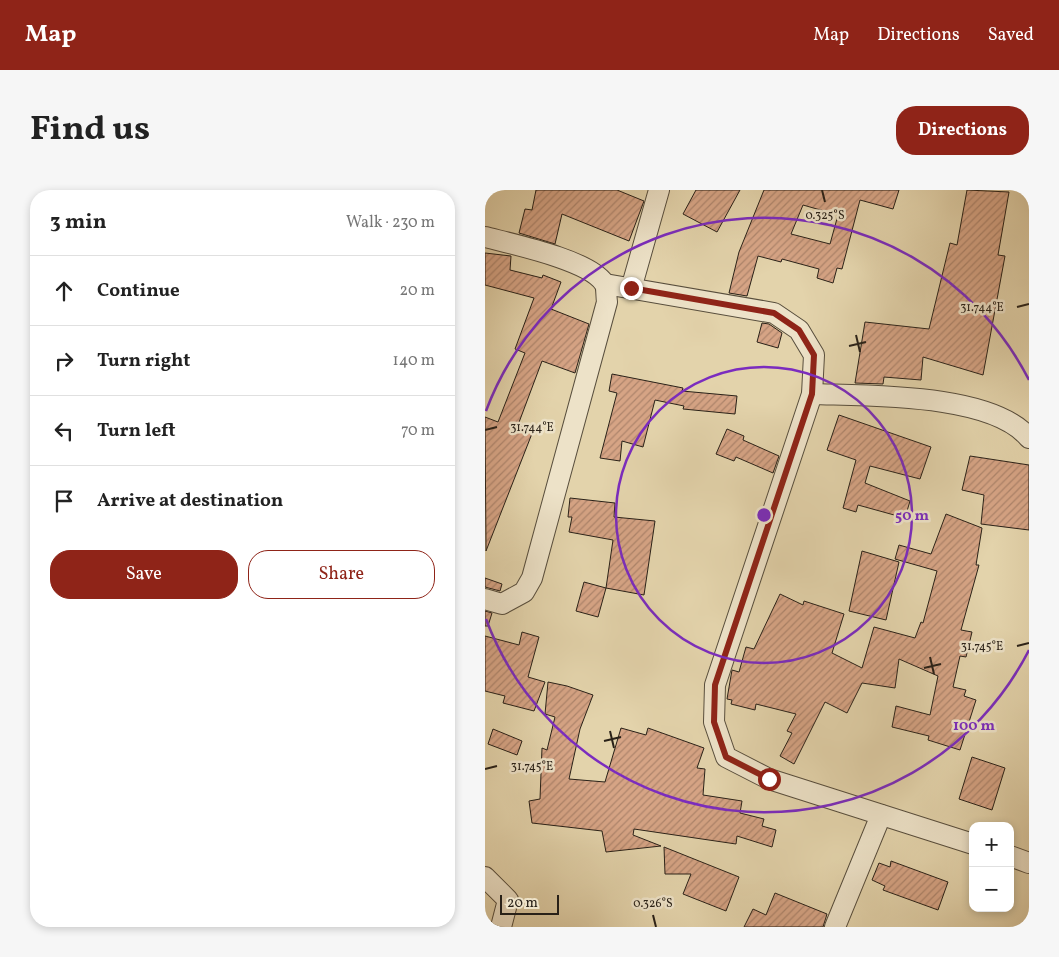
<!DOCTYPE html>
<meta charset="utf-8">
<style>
body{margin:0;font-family:Vollkorn,serif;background:#f6f6f6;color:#222}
.controls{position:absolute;right:15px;bottom:15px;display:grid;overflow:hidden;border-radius:10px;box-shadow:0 2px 8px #0003}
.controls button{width:45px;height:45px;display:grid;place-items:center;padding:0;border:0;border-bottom:1px solid #e0e0e0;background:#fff;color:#222;font:25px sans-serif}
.scale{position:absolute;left:15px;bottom:12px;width:59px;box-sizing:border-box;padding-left:5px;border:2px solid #292118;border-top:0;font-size:14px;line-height:18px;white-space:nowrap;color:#292118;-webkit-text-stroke:4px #ede2c8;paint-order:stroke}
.stop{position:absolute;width:15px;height:15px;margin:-11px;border:4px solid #8f2418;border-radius:50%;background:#fff}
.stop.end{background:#8f2418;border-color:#fff;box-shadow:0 1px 5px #0008}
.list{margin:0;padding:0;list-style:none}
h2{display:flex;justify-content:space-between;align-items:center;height:65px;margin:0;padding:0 20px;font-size:21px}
h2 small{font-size:16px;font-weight:400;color:#767676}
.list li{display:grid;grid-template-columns:32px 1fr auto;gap:15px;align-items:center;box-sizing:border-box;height:70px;padding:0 20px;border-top:1px solid #e0e0e0}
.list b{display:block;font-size:19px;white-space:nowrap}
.list em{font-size:16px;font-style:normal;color:#767676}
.actions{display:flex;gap:10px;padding:15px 20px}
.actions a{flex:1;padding:11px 0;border:1px solid #8f2418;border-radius:20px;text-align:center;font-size:18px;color:#8f2418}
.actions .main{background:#8f2418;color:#fff}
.icon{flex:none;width:28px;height:28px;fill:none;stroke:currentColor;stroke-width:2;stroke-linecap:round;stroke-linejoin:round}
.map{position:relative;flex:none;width:544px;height:737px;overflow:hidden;border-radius:20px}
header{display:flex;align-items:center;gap:30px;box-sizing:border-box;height:70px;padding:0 25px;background:#8f2418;color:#fff}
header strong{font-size:24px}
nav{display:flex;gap:28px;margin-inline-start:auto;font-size:18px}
.intro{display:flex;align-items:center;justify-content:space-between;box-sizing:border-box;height:120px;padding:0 30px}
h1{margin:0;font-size:35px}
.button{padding:12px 22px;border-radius:20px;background:#8f2418;color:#fff;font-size:18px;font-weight:700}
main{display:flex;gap:30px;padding:0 30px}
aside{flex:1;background:#fff;border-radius:20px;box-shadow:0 2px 8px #0003}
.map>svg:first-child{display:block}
</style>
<header>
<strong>Map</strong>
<nav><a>Map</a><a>Directions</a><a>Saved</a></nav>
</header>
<div class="intro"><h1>Find us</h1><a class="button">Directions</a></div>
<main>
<aside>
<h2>3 min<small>Walk · 230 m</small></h2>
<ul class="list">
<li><svg class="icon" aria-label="ahead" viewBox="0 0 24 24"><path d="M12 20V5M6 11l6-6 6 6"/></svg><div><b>Continue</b></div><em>20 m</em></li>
<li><svg class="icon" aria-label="right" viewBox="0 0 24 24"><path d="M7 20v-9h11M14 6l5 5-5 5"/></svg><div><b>Turn right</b></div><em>140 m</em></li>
<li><svg class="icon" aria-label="left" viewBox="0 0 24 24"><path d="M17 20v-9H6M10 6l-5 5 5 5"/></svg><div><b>Turn left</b></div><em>70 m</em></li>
<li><svg class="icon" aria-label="arrive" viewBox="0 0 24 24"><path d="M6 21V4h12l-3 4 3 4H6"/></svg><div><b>Arrive at destination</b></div></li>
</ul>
<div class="actions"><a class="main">Save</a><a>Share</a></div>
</aside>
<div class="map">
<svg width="544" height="737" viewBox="0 0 544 737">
<defs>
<pattern id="building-hatch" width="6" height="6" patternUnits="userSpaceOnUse" patternTransform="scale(1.25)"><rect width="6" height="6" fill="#d6a485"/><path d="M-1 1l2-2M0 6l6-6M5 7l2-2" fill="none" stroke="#ae856c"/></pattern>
</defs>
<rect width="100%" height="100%" fill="#e3d3ab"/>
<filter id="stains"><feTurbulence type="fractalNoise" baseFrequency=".004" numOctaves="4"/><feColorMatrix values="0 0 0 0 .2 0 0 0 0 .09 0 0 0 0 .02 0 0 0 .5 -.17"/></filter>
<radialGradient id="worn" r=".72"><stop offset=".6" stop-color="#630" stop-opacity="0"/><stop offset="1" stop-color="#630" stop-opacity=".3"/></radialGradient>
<g fill="url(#building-hatch)" stroke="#292118" fill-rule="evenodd">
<path d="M 51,0 L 132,0 L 159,11 L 144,51 L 77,24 L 70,54 L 34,43 L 40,19 L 47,20 Z"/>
<path d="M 211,0 L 255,0 L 232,42 L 198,24 Z"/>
<path d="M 279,0 L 414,0 L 408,19 L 375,10 L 357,79 L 352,78 L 348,93 L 332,88 L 334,79 L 297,69 L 296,72 L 273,66 L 262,106 L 244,103 L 254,62 ZM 318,15 L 353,25 L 345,54 L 306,44 Z"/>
<path d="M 482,0 L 524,2 L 513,65 L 520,66 L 498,185 L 438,167 L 436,190 L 399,187 L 398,194 L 370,193 L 380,132 L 444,139 L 465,53 L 472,55 Z"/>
<path d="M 0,63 L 26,66 L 25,80 L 57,88 L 58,85 L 76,92 L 66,119 L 104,134 L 90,183 L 57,171 L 33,235 L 48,241 L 1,361 L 0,227 L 13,232 L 40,163 L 30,159 L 49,108 L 0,95 Z"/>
<path d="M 277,133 L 284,134 L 297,143 L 293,158 L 272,152 Z"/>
<path d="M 127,184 L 198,198 L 197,201 L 252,206 L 250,224 L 198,219 L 199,216 L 170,210 L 158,257 L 137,251 L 135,271 L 115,268 L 132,203 L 124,201 Z"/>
<path d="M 354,225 L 446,257 L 435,289 L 385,276 L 380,293 L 425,311 L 420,328 L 373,315 L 371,322 L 358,318 L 371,270 L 342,260 Z"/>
<path d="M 242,239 L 259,246 L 258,250 L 294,266 L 288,283 L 251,267 L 249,271 L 231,264 Z"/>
<path d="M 485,266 L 544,275 L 544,340 L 496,334 L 499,305 L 477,300 Z"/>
<path d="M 85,308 L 130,313 L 129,327 L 170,331 L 159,405 L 121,398 L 128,350 L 84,342 L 87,327 L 83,327 Z"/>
<path d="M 461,324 L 497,338 L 491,375 L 494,375 L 476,440 L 487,442 L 481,467 L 475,466 L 468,497 L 481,500 L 479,506 L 491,510 L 475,560 L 443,550 L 444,546 L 407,537 L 411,516 L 445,525 L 453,486 L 414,469 L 410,498 L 377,493 L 362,523 L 340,512 L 309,574 L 295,566 L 307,543 L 302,541 L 311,524 L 271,514 L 270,520 L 246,514 L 247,510 L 242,509 L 247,480 L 254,482 L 261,457 L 269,459 L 295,404 L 318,415 L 319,411 L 359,424 L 347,463 L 377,478 L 389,437 L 430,448 L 436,432 L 438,433 L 452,381 L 410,369 L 414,355 L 446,364 Z"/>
<path d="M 377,361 L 414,372 L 401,430 L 364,421 Z"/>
<path d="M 0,388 L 17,394 L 15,401 L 0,397 Z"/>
<path d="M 99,392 L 121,398 L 113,427 L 91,421 Z"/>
<path d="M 0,421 L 7,423 L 3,436 L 0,436 Z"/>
<path d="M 37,442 L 54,447 L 43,487 L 60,492 L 49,521 L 18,513 L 20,506 L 0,501 L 0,446 L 34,455 Z"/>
<path d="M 63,492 L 82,496 L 108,505 L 95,539 L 84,589 L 120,592 L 136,538 L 161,545 L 163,538 L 219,558 L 212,578 L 220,579 L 218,605 L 257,611 L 255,623 L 279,629 L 277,636 L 291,640 L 287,657 L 252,646 L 251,654 L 149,639 L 148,645 L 176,656 L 121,662 L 117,641 L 47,633 L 44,611 L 55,609 L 57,558 L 62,560 L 70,527 L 60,524 Z"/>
<path d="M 8,539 L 37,551 L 32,565 L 3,554 Z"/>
<path d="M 487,567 L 520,578 L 507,620 L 474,609 Z"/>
<path d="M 179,657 L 254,687 L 241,721 L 198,704 L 206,684 L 180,684 Z"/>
<path d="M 406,671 L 463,692 L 453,720 L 398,700 L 400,696 L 387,690 L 394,673 L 405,677 Z"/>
<path d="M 290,703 L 342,724 L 338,737 L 259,737 L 268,719 L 281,725 Z"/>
</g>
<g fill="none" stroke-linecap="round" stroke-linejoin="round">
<defs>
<g id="minor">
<path d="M 0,47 C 27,54 104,70 119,93 C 122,97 121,106 122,112 L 47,388 L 39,402 L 17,414 L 0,409"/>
<path d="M 120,94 L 289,123 L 314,140 L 329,165 L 327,204 L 230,495 L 229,532 L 241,567 L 284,589 L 488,654"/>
<path d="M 146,99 L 174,0"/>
<path d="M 327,204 C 383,206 507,203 544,248"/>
<path d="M 525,666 L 544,673"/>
<path d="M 0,687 L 23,710 L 16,737"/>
<path d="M 350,737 L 396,625"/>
</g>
</defs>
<use href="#minor" stroke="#584e3d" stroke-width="22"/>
<use href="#minor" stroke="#ede2c8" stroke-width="20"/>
</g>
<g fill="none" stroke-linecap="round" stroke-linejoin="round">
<path stroke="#8f2418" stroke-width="6" d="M 146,98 L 289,123 L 314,140 L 329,165 L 327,204 L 230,495 L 229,532 L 241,567 L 284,589"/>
</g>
<path fill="none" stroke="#292118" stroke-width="2" d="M 337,0 L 340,12M 532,117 L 544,114M 371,145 L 375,162M 364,156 L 381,152M 0,240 L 12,237M 532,456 L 544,453M 445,467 L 449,484M 439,478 L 456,474M 125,541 L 129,558M 119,551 L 136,547M 0,579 L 12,576M 168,725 L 171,737"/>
<g fill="none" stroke="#7b2cbf" stroke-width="2.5">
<circle cx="279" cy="325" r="148"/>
<path d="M544 460A297 297 0 0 1 1 429M1 221A297 297 0 0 1 544 190"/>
</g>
<g font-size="12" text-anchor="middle" fill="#292118" stroke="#ede2c8" stroke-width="5" stroke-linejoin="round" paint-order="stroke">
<text x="340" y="29">0.325°S</text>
<text x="497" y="121">31.744°E</text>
<text x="47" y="241">31.744°E</text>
<text x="497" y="460">31.745°E</text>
<text x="47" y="580">31.745°E</text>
<text x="168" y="717">0.326°S</text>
</g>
<circle cx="279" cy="325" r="8" fill="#7b2cbf" stroke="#ede2c8" stroke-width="2.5"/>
<g font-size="15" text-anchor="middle" font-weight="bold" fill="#7b2cbf" stroke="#ede2c8" stroke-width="5" stroke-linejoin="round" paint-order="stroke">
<text x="427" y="330">50 m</text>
<text x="489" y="540">100 m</text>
</g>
<rect width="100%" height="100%" filter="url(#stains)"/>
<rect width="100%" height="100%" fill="url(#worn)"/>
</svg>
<div class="controls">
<button>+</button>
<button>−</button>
</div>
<div class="scale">20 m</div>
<div class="stop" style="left:284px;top:589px"></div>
<div class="stop end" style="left:146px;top:98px"></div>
</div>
</main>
